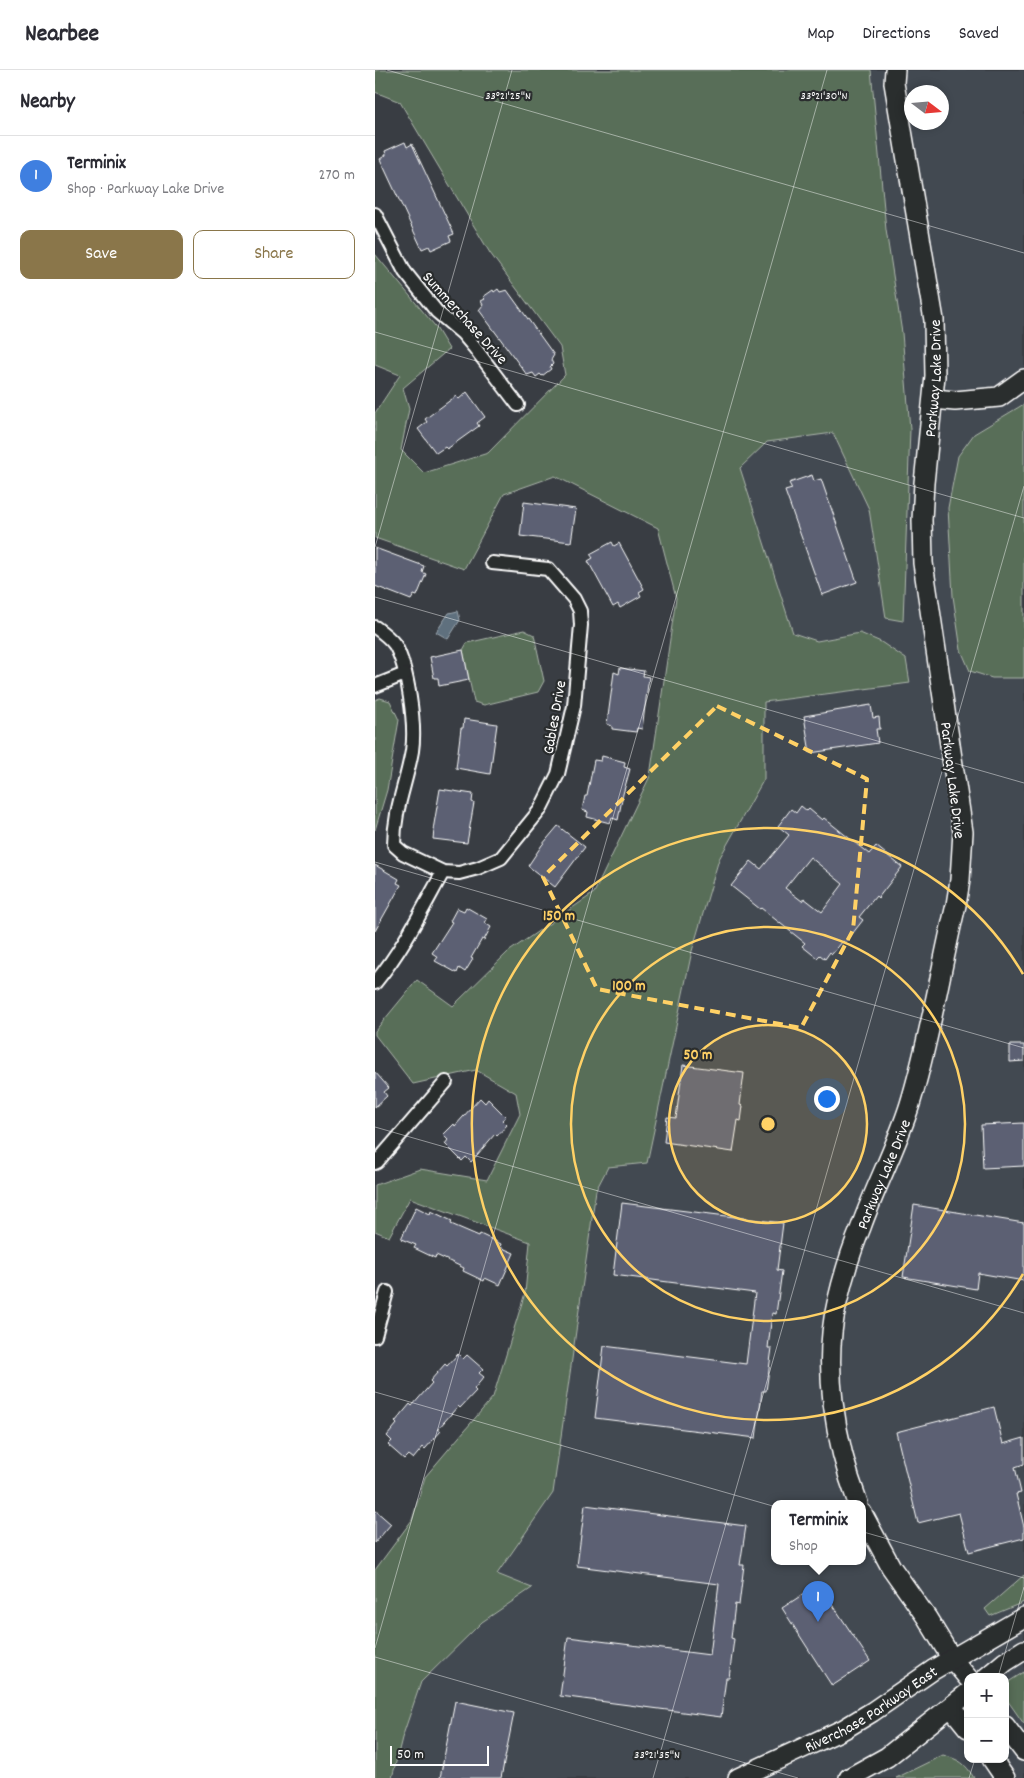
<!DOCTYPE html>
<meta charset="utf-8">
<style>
body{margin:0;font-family:Dekko,sans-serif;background:#f2f2f3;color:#2b2b33}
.controls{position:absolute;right:15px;bottom:15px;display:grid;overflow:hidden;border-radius:10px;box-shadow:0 2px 8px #0003}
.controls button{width:45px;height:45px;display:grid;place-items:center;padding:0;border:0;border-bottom:1px solid #e1e1e2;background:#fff;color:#2b2b33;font:25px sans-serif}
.compass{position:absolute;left:529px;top:15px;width:45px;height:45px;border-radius:50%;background:#fff;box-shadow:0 2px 8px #0003;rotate:106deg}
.scale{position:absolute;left:15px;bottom:12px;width:99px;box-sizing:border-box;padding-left:5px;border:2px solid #fff;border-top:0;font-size:14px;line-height:18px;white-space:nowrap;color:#fff;-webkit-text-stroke:4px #2a2d2e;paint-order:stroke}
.you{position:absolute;left:451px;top:1028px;width:18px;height:18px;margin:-12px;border:4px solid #fff;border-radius:50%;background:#1a73e8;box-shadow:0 0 0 8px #1a73e833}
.badge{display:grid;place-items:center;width:32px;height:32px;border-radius:50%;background:#8a764a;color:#fff;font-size:16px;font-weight:700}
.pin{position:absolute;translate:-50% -41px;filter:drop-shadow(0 1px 2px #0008)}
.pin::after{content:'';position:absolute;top:26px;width:18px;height:15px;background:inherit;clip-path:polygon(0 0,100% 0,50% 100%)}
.popup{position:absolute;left:396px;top:1430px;width:95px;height:65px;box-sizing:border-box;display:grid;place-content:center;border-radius:10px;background:#fff;filter:drop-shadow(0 1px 4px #0005);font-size:16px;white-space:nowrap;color:#7c7c81}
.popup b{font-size:19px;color:#2b2b33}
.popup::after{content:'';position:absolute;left:50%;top:100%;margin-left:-10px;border:10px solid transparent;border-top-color:#fff}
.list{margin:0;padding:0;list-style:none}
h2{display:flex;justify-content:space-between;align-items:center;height:65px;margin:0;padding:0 20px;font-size:21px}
h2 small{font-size:16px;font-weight:400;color:#7c7c81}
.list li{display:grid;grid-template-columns:32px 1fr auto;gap:15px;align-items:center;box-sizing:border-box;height:80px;padding:0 20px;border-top:1px solid #e1e1e2}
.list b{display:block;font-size:19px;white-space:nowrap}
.list p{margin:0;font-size:16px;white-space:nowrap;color:#7c7c81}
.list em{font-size:16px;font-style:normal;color:#7c7c81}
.actions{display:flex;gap:10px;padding:15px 20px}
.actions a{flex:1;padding:11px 0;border:1px solid #8a764a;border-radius:10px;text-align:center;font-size:18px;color:#8a764a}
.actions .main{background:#8a764a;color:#fff}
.map{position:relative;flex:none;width:649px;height:1708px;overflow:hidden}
header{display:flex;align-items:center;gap:30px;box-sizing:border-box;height:70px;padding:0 25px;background:#fff;border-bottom:1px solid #e1e1e2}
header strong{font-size:24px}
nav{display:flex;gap:28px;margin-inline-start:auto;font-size:18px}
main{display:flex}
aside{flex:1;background:#fff}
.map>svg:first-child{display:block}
</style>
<header>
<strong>Nearbee</strong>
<nav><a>Map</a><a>Directions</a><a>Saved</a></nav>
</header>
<main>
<aside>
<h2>Nearby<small></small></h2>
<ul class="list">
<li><span class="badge" style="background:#3f7fe0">1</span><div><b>Terminix</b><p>Shop · Parkway Lake Drive</p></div><em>270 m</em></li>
</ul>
<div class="actions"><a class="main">Save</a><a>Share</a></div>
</aside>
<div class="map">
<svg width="649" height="1708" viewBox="0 0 649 1708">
<rect width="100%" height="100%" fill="#393d43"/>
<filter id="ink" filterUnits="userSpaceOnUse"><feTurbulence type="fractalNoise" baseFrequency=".02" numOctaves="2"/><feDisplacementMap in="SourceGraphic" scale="10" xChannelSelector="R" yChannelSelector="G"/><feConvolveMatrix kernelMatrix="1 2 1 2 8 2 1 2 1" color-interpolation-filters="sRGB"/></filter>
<g filter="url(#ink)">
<path fill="#434851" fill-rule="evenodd" d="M 366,0 L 649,0 L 649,1708 L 0,1708 L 0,1536 L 94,1455 L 347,551 ZM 536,22 L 566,22 L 566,52 L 536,52 ZM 399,1433 L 487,1433 L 487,1491 L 399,1491 ZM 593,1607 L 630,1607 L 630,1689 L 593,1689 Z"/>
<g fill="#596e58" stroke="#acb6ac">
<path d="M 0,0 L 496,0 L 511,160 L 527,263 L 535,359 L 528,551 L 511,548 L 494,439 L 458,363 L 392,372 L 365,398 L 418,563 L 442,571 L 485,563 L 506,572 L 531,589 L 535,613 L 389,632 L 389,709 L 344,789 L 317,881 L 272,1093 L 233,1097 L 221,1120 L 178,1423 L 122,1504 L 157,1518 L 107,1552 L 46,1612 L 27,1668 L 17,1708 L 0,1708 L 0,1500 L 37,1450 L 50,1407 L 118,1327 L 150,1223 L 155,1172 L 35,1128 L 14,1167 L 0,1161 L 0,1115 L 45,1099 L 112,1110 L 145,1044 L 141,1023 L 101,1000 L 38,1014 L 0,965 L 0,961 L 42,910 L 78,936 L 133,882 L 219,823 L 275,706 L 301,528 L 283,458 L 180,406 L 129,424 L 89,499 L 0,468 L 0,343 L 25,305 L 0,295 L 0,184 L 60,256 L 74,279 L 28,318 L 34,339 L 26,380 L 49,403 L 113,383 L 190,305 L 185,277 L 115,183 L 25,32 L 0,22 Z"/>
<path d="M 649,334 L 649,608 L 617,608 L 595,601 L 586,580 L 578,526 L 573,438 L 583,386 L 599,364 Z"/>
<path d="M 149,560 L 159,565 L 169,611 L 163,622 L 109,635 L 99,632 L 88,580 L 92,573 Z"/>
<path d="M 5,628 L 15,631 L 24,650 L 12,720 L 0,760 L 0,630 Z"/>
<path d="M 649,1505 L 649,1532 L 615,1546 L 610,1539 Z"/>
<path d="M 649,1602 L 649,1654 L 630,1627 L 630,1614 Z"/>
<path d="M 568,1685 C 585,1690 590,1693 599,1708 L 521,1708 Z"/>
</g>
<path fill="#5e707e" stroke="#9ea9b2" d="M 83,541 L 85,550 L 73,569 L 61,562 L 74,543 Z"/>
<g fill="#5b6173" stroke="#fff" fill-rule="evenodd">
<path d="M 30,72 L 32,77 L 37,74 L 79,164 L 74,166 L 76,171 L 56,180 L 54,176 L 47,179 L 5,89 L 11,85 L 10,81 Z"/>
<path d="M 123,219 L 125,222 L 132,220 L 179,285 L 176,290 L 178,294 L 175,297 L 176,299 L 167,306 L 165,304 L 161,307 L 158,303 L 152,305 L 104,240 L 108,235 L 106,231 L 110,229 L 108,227 L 118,220 L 119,222 Z"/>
<path d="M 92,322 L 110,347 L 102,353 L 104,356 L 72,379 L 70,377 L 61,383 L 43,359 L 52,352 L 50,349 L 81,326 L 84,329 Z"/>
<path d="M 437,405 L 439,411 L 446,409 L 482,512 L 447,525 L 410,421 L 417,419 L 414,413 Z"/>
<path d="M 149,432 L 201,439 L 196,472 L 145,466 Z"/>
<path d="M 237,472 L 239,476 L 244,473 L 269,519 L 264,522 L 266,526 L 245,538 L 243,534 L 238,537 L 213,491 L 218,488 L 215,484 Z"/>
<path d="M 0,478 L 49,496 L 47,502 L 51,504 L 42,526 L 39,525 L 36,530 L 0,516 Z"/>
<path d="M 88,580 L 94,610 L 64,616 L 63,608 L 59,608 L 55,587 Z"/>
<path d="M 245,598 L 269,601 L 268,606 L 274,607 L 267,659 L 262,658 L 261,662 L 237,659 L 237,656 L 232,654 L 239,602 L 244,604 Z"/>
<path d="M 496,635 L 498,648 L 504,647 L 505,659 L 501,659 L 503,673 L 435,683 L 429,646 Z"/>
<path d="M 89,649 L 122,654 L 115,704 L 81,698 L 86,658 L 88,658 Z"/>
<path d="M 227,686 L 250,692 L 249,697 L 255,699 L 248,724 L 243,750 L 237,748 L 235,753 L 212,747 L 213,742 L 207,740 L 210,726 L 212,726 L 219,690 L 226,691 Z"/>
<path d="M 65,719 L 98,724 L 97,732 L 99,733 L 92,773 L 58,769 L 59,760 L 58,760 Z"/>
<path d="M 426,736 L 432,741 L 434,739 L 447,750 L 449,748 L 494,784 L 501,776 L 527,797 L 503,828 L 501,826 L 484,847 L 488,850 L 470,873 L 468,871 L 457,884 L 455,882 L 450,889 L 445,885 L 442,888 L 427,876 L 430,873 L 386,838 L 385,839 L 356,816 L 376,791 L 386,799 L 414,765 L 403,756 L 416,739 L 421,743 ZM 435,787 L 468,814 L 447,842 L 429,828 L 427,831 L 410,818 Z"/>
<path d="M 183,756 L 210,777 L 180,817 L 153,796 L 167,775 Z"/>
<path d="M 0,795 L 24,809 L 22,813 L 26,815 L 0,861 Z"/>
<path d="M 91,837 L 112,849 L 110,853 L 116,857 L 109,870 L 107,869 L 96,888 L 98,889 L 90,902 L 84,898 L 82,903 L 60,891 L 63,887 L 57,883 L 77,852 L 75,851 L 82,838 L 89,841 Z"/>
<path d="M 635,975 L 649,975 L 649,991 L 635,992 Z"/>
<path d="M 308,995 L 369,1003 L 365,1035 L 368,1036 L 366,1051 L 363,1050 L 358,1082 L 289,1072 L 292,1047 L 301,1048 Z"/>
<path d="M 0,1002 L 14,1018 L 9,1022 L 12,1026 L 0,1037 Z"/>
<path d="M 105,1028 L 110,1033 L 113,1029 L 131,1047 L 127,1050 L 132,1055 L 122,1066 L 120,1064 L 96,1092 L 91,1087 L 87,1091 L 70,1074 L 73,1070 L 68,1065 L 79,1054 L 80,1056 Z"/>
<path d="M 649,1053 L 649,1096 L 608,1098 L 606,1055 Z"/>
<path d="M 247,1133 L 408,1153 L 402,1200 L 407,1201 L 401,1244 L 397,1243 L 393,1278 L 397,1278 L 391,1321 L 387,1321 L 381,1368 L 220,1348 L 229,1276 L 371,1294 L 380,1223 L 238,1205 Z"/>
<path d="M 539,1135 L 649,1153 L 649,1211 L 603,1203 L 601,1219 L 528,1207 Z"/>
<path d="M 41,1137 L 55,1144 L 56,1141 L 77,1151 L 76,1154 L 104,1166 L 105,1164 L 126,1174 L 125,1177 L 139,1183 L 125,1215 L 110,1208 L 109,1211 L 88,1201 L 89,1198 L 61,1185 L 60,1188 L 39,1178 L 41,1175 L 26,1169 Z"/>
<path d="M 83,1284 L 88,1289 L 92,1285 L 108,1299 L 104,1303 L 109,1307 L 99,1319 L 101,1321 L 85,1338 L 83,1336 L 63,1359 L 66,1361 L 50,1379 L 48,1377 L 38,1389 L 33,1385 L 29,1389 L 13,1375 L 17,1371 L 12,1366 L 22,1354 L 20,1352 L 35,1334 L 37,1336 L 57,1313 L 55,1311 L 70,1294 L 72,1296 Z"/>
<path d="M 619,1337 L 628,1374 L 649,1368 L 649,1394 L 640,1397 L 646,1423 L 641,1424 L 649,1457 L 649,1468 L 594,1482 L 584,1443 L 543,1453 L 521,1362 Z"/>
<path d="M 210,1435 L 371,1456 L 365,1495 L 369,1495 L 364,1535 L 360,1534 L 356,1568 L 359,1569 L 354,1608 L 351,1608 L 346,1647 L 185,1626 L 193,1567 L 335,1585 L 344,1514 L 202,1496 Z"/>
<path d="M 0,1440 L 16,1454 L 0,1473 Z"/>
<path d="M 444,1514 L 495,1591 L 457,1616 L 407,1538 Z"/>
<path d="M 80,1631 L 139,1643 L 126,1708 L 65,1708 Z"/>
</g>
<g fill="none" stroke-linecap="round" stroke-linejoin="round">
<defs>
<g id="street">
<path d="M 0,144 L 30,202 L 62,242 L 88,264 L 99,277 L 143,335"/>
<path d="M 0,557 C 7,562 15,568 20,575 C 33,598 41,655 37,681 C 31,715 19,739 19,775 L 28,783 L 68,802 L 84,803 L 103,798 L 126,788 L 165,740 L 183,704 L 199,636 L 206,555 L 205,541 L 199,529 L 173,499 L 117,493"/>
<path d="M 0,616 L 30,604"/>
<path d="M 0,913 C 28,879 47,840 68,802"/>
<path d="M 0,1093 L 2,1092 L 71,1012"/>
<path d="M 0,1266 L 12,1222"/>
</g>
<g id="secondary">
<path d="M 559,329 L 580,331 L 624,327 L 649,309"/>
<path id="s1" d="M 483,1433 C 460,1373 447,1296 462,1233 C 468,1207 476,1181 486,1157 C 501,1115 522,1076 535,1034 C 555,969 565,901 581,835 L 585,810 L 588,762 L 548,493 L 547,450 L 549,413 L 560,306 L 559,250 L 519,13 L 520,0"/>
<path d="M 487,1443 L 516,1497 L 552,1548 L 577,1589 L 593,1608"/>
<path d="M 612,1607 L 630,1592 L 649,1580"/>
<path d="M 576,1637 L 593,1658"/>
<path d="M 630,1656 L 649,1681"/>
<path d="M 617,1689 L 630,1708"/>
<path id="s2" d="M 363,1708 L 469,1659 L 497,1642 L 558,1600 L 649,1547"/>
<path d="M 474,1708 L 512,1687 L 593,1623"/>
</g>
</defs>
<use href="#street" stroke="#fff" stroke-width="16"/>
<use href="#secondary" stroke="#fff" stroke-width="22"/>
<use href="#street" stroke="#2a2d2e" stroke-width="12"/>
<use href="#secondary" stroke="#2a2d2e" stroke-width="19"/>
</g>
</g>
<path fill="none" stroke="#ffd166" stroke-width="4" stroke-dasharray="10 6" stroke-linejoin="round" d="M 342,636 L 492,709 L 478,860 L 426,958 L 222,919 L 168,807 Z"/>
<path fill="none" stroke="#fff" stroke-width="1" stroke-opacity="0.45" d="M 12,0 L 649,183M 0,262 L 649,448M 0,477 L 137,0M 0,527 L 649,713M 0,792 L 649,978M 0,1057 L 649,1243M 0,1322 L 649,1508M 0,1578 L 452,0M 0,1587 L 423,1708M 623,1607 L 649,1517M 278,1708 L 649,416M 594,1708 L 600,1689"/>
<circle cx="393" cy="1054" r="99" fill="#ffd166" fill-opacity=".12"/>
<g fill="none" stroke="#ffd166" stroke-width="2.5">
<circle cx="393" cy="1054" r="99"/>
<circle cx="393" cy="1054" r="197"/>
<path d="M648 1204A296 296 0 1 1 648 904"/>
</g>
<g text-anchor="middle" stroke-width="4.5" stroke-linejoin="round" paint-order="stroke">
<g font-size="16" fill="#fff" stroke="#2a2d2e">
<text transform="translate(91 247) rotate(48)" y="6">Summerchase Drive</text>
<text dy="6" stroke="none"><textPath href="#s1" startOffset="1151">Parkway Lake Drive</textPath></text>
<text transform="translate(178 647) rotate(-80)" y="6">Gables Drive</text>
<text transform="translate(579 710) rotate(83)" y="6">Parkway Lake Drive</text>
<text dy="6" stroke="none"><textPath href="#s1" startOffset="341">Parkway Lake Drive</textPath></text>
<text dy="6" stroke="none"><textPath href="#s2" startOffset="150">Riverchase Parkway East</textPath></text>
</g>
</g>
<g font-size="12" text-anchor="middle" fill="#fff" stroke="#2a2d2e" stroke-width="4.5" stroke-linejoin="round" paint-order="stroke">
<text x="133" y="29">33°21'25"N</text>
<text x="449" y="29">33°21'30"N</text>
<text x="282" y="1688">33°21'35"N</text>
</g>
<circle cx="393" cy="1054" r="8" fill="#ffd166" stroke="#2a2d2e" stroke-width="2.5"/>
<g font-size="15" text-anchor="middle" font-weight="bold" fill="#ffd166" stroke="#2a2d2e" stroke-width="4.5" stroke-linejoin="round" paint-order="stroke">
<text x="184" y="850">150 m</text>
<text x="254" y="920">100 m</text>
<text x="323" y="989">50 m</text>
</g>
</svg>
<div class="controls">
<button>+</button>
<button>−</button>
</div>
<svg class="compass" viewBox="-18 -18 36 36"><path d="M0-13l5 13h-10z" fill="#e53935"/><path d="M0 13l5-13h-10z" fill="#7c7c81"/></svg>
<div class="scale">50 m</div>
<div class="you"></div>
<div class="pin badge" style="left:443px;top:1552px;background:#3f7fe0">1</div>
<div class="popup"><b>Terminix</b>Shop</div>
</div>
</main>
